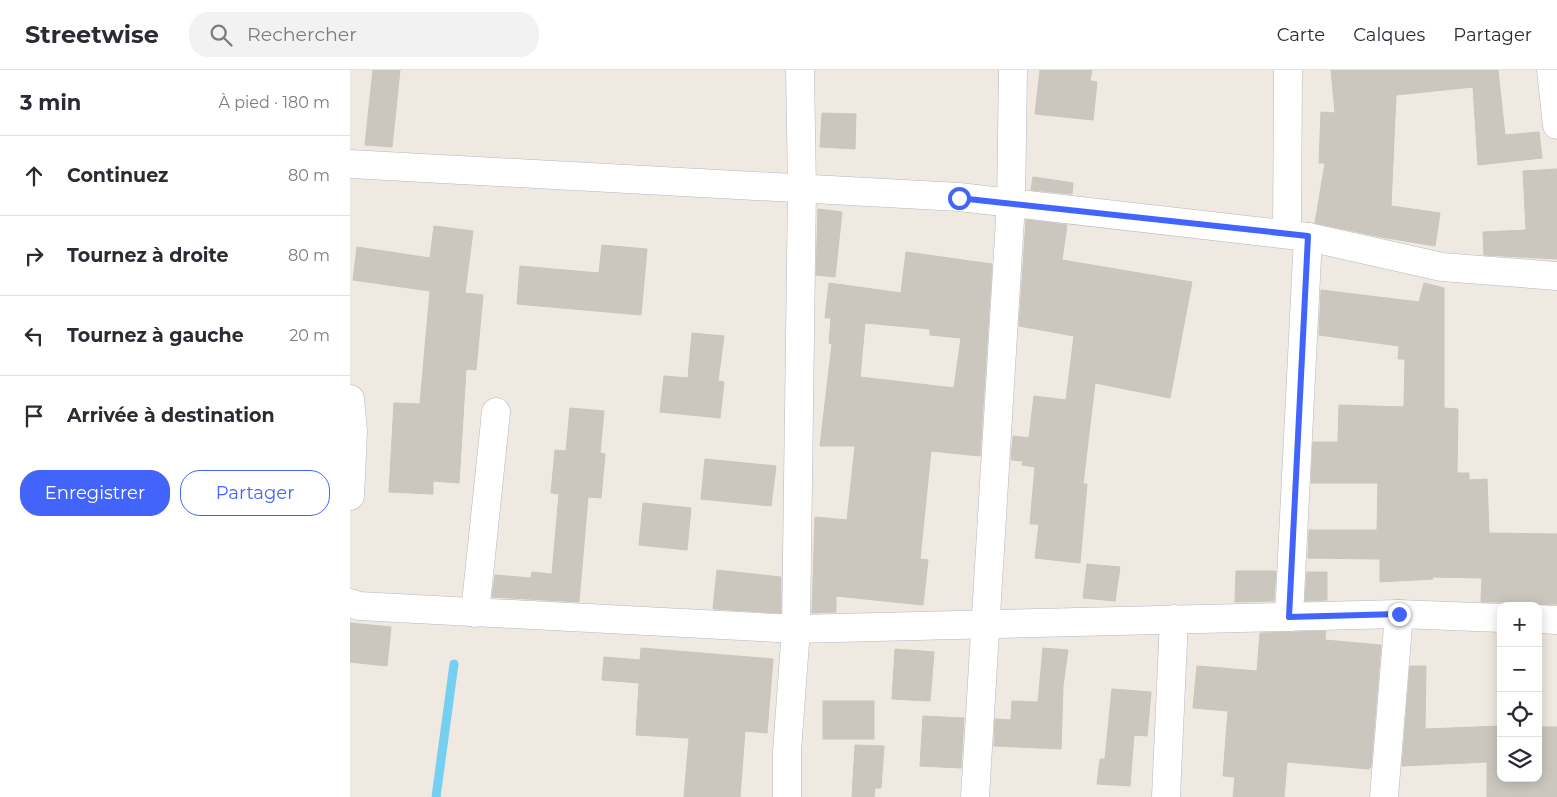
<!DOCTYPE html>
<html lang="fr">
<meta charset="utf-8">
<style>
body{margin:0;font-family:Montserrat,sans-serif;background:#f2f2f3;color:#2b2b33}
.controls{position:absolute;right:15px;bottom:15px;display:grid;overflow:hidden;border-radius:10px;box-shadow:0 2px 12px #0003}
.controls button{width:45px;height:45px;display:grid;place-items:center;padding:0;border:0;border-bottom:1px solid #e1e1e2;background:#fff;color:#2b2b33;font:25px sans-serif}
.stop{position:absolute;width:15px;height:15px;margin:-11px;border:4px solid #4264fb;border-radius:50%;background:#fff}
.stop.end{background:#4264fb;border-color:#fff;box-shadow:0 1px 5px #0008}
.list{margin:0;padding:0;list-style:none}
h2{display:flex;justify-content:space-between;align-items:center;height:65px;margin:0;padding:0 20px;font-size:21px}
h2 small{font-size:16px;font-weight:400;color:#7c7c81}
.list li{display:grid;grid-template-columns:32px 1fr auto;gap:15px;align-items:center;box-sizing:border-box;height:80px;padding:0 20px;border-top:1px solid #e1e1e2}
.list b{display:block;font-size:19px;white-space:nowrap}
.list em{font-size:16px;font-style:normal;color:#7c7c81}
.actions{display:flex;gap:10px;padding:15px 20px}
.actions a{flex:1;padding:11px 0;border:1px solid #4264fb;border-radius:20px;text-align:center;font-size:18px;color:#4264fb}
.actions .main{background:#4264fb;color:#fff}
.icon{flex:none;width:28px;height:28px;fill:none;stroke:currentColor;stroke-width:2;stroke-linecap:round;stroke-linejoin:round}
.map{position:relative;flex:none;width:1207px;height:727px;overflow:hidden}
header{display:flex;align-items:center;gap:30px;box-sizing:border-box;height:70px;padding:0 25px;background:#fff;border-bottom:1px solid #e1e1e2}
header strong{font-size:24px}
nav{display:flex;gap:28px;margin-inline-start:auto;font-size:18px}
.search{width:350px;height:45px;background:#f2f2f3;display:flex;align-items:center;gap:12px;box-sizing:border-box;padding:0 18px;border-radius:20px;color:#7c7c81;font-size:19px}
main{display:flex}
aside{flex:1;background:#fff}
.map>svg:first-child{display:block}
</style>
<header>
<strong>Streetwise</strong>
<div class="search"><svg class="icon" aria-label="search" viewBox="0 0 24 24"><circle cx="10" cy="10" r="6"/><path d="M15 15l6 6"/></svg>Rechercher</div>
<nav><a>Carte</a><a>Calques</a><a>Partager</a></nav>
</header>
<main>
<aside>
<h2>3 min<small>À pied · 180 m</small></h2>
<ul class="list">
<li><svg class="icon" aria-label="ahead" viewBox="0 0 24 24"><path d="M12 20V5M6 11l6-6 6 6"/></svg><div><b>Continuez</b></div><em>80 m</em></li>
<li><svg class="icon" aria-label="right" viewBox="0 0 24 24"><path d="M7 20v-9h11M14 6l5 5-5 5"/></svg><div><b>Tournez à droite</b></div><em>80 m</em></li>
<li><svg class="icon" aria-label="left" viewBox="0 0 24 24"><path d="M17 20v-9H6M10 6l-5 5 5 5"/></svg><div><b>Tournez à gauche</b></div><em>20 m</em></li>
<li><svg class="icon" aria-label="arrive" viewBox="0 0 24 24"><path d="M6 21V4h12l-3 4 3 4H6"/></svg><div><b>Arrivée à destination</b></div></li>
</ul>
<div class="actions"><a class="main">Enregistrer</a><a>Partager</a></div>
</aside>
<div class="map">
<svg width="1207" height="727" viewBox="0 0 1207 727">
<rect width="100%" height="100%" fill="#efe9e1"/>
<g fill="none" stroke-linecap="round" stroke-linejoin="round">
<path stroke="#75cff0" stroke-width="9" d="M 86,727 L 104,594"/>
</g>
<g fill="#cbc7bf" stroke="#cbc5ba" fill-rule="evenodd">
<path d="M 23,0 L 50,0 L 42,77 L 15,75 Z"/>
<path d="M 690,0 L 742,0 L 740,11 L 747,12 L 743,50 L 685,44 Z"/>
<path d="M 981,0 L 1148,0 L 1155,65 L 1189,62 L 1192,88 L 1128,95 L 1123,17 L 1046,25 L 1041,136 L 1090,143 L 1085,176 L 1031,167 L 965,153 L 975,93 L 969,93 L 971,42 L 985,43 Z"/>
<path d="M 472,43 L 506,44 L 505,79 L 470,77 Z"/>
<path d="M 1207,99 L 1207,189 L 1134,185 L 1133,162 L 1176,160 L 1173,101 Z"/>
<path d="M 683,107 L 723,113 L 722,124 L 681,120 Z"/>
<path d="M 468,139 L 492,142 L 485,207 L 466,205 Z"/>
<path d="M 676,150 L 717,155 L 712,190 L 842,212 L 820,328 L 745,313 L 733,414 L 737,414 L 730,493 L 685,488 L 689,454 L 680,454 L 685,397 L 672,395 L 673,391 L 661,390 L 663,366 L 679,368 L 684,326 L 716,330 L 724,266 L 669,256 Z"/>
<path d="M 84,156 L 123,161 L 115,223 L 133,225 L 126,300 L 116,299 L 109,413 L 83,411 L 83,424 L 39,422 L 44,333 L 70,334 L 80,221 L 3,210 L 7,177 L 80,188 Z"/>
<path d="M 252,175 L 297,179 L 291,245 L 167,234 L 170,196 L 249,203 Z"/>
<path d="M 556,182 L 642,194 L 630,386 L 581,381 L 570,489 L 578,490 L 573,535 L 486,526 L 486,542 L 462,543 L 465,447 L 497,450 L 505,376 L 470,376 L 482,274 L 479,273 L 481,248 L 475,248 L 479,213 L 551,223 ZM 515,253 L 580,259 L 580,265 L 611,268 L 604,318 L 510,307 Z"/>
<path d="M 1074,213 L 1094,218 L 1094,338 L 1108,339 L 1107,403 L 1119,403 L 1119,410 L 1137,409 L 1139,463 L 1207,464 L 1207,534 L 1160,536 L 1152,532 L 1131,532 L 1132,508 L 1082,507 L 1083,509 L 1030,512 L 1030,489 L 958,488 L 959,460 L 1027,460 L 1028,413 L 961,413 L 963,372 L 988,372 L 989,335 L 1054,337 L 1055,289 L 1048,289 L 1049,276 L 969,265 L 971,220 L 1069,232 Z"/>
<path d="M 342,263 L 374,266 L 368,311 L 374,312 L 370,348 L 310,342 L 314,306 L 338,308 Z"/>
<path d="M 220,338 L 254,341 L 250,383 L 255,384 L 251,428 L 238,427 L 229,532 L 142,527 L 145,505 L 181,508 L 182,502 L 202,504 L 209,424 L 201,423 L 205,380 L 216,381 Z"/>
<path d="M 355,389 L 426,396 L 421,436 L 351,429 Z"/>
<path d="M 293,433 L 341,438 L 337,480 L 289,475 Z"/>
<path d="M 737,494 L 770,497 L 765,531 L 733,528 Z"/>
<path d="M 367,500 L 431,507 L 431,543 L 363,539 Z"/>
<path d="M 886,501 L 926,501 L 924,531 L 885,532 Z"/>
<path d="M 957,502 L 977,502 L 977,530 L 955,531 Z"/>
<path d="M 0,553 L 41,557 L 37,596 L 0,592 Z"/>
<path d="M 976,561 L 975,570 L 1031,575 L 1021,697 L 1019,699 L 937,692 L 934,727 L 883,727 L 885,707 L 873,706 L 878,641 L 843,638 L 847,596 L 907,601 L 910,563 Z"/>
<path d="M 291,578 L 423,589 L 417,663 L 395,661 L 390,727 L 334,727 L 339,668 L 286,665 L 289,613 L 252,610 L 254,587 L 290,590 Z"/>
<path d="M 693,578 L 718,580 L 713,616 L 711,679 L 644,676 L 645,649 L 661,650 L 662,631 L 688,632 Z"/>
<path d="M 545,579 L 584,582 L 580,631 L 542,629 Z"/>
<path d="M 1060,596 L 1076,596 L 1075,659 L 1151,656 L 1151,708 L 1188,708 L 1188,657 L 1207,657 L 1207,727 L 1137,727 L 1137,692 L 1052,696 Z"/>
<path d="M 762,619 L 801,622 L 797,666 L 784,665 L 780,716 L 747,714 L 750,689 L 755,689 Z"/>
<rect x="473" y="631" width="51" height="38"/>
<path d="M 573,646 L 614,648 L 611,698 L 570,696 Z"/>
<path d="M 505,675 L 534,676 L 531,718 L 525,718 L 524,727 L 502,727 Z"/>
</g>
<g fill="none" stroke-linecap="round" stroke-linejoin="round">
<defs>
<g id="minor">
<path d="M 450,0 L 452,119 L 446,559 L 1049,544 L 1151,548"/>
<path d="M 1201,0 L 1207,55"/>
<path d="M 0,94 L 609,127 L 958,167 L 1092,197 L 1207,206"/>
<path d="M 937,164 L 938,0"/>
<path d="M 0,329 L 3,361 L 0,426"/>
<path d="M 0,533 L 9,536 L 446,559 L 437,681 L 437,727"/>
<path d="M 125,543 L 146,342"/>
<path d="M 939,547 L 958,167"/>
<path d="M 1188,549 L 1207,550"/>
<path d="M 625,727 L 661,133 L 663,0"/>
<path d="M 816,727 L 824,549"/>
<path d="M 1034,727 L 1049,544"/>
</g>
</defs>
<use href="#minor" stroke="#b4b7c1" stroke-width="29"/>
<use href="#minor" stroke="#fff" stroke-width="28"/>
</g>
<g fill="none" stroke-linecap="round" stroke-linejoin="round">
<path stroke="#4264fb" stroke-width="6" d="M 609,128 L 958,166 L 939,547 L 1049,544"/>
</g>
</svg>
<div class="controls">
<button>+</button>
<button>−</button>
<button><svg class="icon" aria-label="locate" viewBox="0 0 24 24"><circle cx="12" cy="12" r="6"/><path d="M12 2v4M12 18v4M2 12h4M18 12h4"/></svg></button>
<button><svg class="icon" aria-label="layers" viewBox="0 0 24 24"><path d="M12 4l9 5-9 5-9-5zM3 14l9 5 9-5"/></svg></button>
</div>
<div class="stop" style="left:609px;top:128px"></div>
<div class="stop end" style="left:1049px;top:544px"></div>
</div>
</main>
